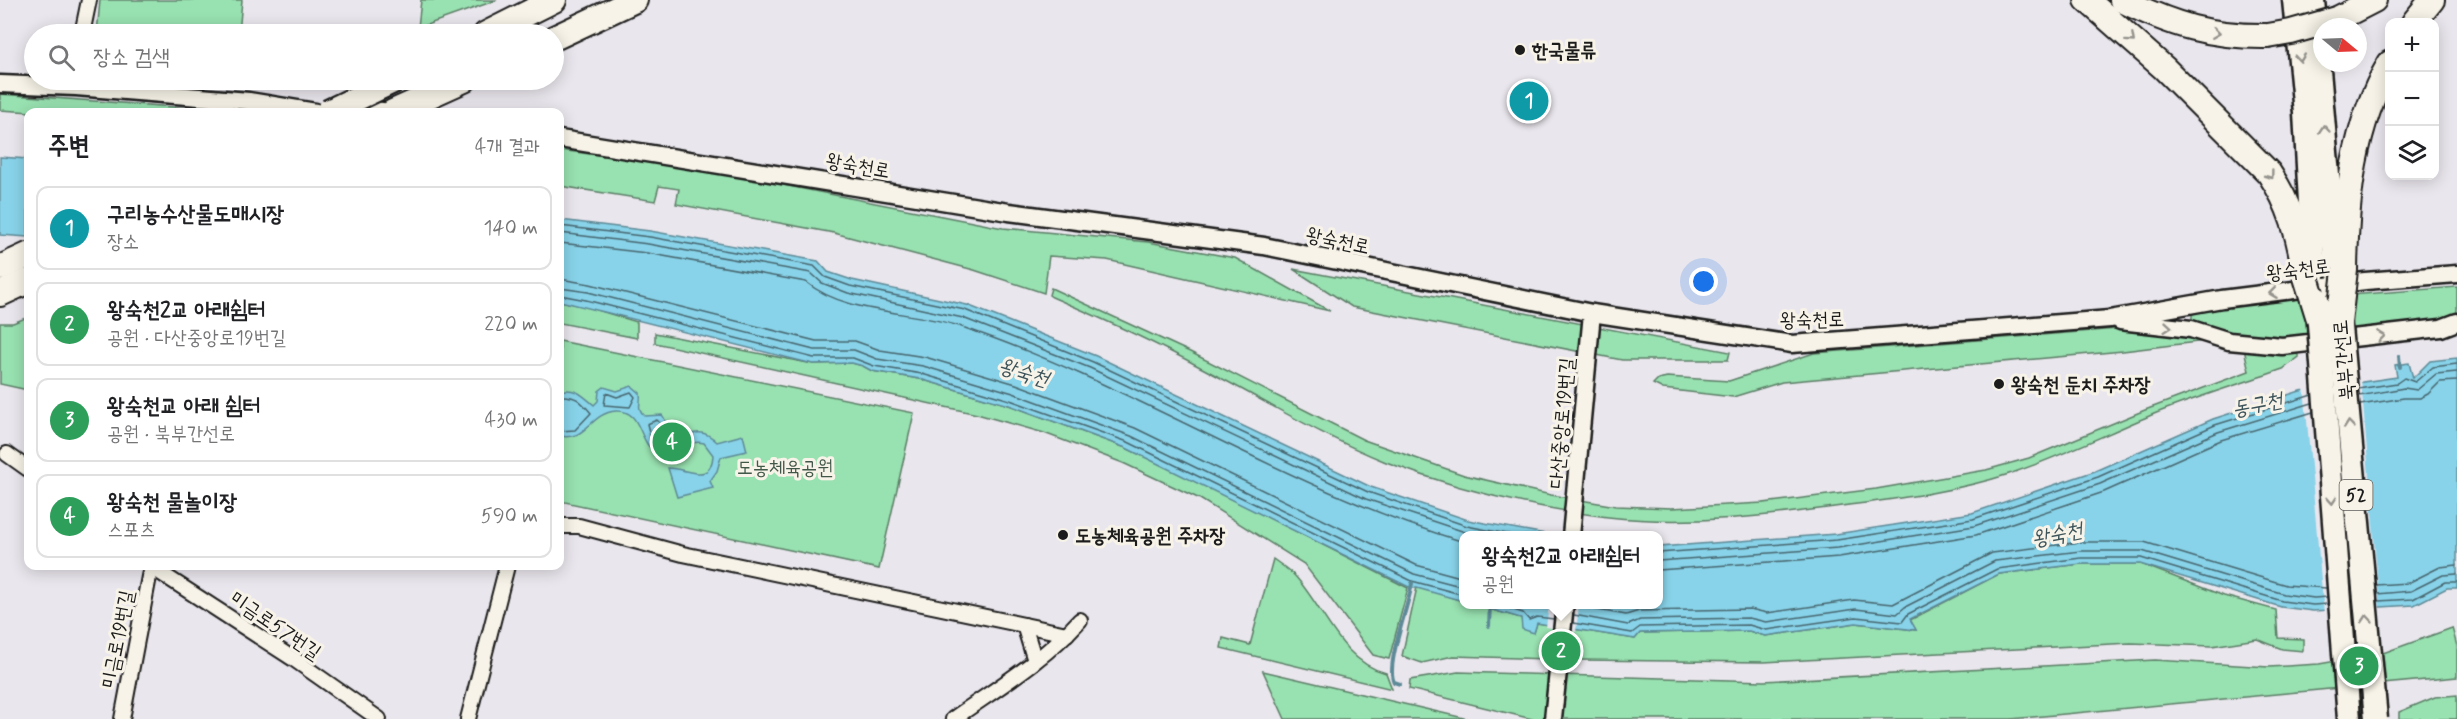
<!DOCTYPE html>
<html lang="ko">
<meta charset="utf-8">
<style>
body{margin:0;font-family:Mynerve,"Poor Story",sans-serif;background:#f2f2f2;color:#202124}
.controls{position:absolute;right:18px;top:18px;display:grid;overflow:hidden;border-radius:12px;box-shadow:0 3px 15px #0003}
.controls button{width:54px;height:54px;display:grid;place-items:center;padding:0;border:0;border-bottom:2px solid #e0e0e0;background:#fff;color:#202124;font:30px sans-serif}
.compass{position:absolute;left:2313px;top:18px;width:54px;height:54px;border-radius:50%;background:#fff;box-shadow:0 3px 15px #0003;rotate:109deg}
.you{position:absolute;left:1704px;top:282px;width:21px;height:21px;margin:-15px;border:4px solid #fff;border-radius:50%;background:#1a73e8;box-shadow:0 0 0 9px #1a73e833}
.badge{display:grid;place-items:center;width:39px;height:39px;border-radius:50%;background:#1c1c1c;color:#fff;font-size:20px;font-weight:700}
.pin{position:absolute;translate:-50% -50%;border:3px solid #fff;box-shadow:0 2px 6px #0006}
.popup{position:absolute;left:1459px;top:531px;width:204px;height:78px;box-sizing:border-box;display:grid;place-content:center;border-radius:12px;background:#fff;filter:drop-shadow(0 2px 4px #0005);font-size:20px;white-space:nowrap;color:#757577}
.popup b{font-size:22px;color:#202124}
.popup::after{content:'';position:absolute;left:50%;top:100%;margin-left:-12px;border:12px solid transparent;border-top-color:#fff}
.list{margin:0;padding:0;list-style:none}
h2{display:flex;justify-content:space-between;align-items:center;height:78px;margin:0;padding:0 24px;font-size:26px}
h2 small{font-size:20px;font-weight:400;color:#757577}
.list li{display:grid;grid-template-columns:39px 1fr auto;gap:18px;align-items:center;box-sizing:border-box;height:84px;margin:0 12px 12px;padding:0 12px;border:2px solid #e0e0e0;border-radius:12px}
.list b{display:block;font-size:22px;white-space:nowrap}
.list p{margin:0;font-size:20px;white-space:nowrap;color:#757577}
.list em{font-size:20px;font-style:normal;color:#757577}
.icon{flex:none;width:33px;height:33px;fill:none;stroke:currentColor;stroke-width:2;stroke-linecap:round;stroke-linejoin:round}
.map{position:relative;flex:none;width:2457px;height:719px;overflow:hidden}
.search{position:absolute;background:#fff;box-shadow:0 3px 15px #0003;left:24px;top:24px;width:540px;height:66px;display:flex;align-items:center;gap:15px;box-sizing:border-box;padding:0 21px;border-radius:33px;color:#757577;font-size:22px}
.panel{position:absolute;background:#fff;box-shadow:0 3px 15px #0003;left:24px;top:108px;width:540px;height:462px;border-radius:12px}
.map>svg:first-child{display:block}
</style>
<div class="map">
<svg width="2457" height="719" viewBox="0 0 2457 719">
<rect width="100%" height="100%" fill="#eae6ed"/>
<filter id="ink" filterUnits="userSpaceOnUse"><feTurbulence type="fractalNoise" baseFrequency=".0167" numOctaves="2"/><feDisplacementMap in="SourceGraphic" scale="12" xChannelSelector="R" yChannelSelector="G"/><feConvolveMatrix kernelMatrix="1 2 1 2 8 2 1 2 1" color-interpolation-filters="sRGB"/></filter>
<g filter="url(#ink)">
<g fill="#98e1b0" stroke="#5a7e66" stroke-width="1.5">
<path d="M 100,0 L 242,0 L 239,34 L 97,34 Z"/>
<path d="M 421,0 L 497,0 L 418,28 Z"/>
<path d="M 0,94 L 241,112 L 32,112 L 0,110 Z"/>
<path d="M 560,150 L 701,169 L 1003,228 L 1148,242 L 1235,258 L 1330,311 L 1107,260 L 1049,256 L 1044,293 L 974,270 L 834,233 L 676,204 L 679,189 L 659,186 L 655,201 L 560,186 Z"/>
<path d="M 1293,269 L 1730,352 L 1728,360 L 1622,360 L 1352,307 Z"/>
<path d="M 2457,287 L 2457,316 L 2438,324 L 2269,340 L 2224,334 L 2192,321 L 2192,314 L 2228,304 Z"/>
<path d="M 1051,288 L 1190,352 L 1364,440 L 1464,475 L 1551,495 L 1616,506 L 1672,508 L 1763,503 L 1876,489 L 1986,470 L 2029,458 L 2145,410 L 2249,371 L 2244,349 L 2299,347 L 2299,357 L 2283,369 C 2240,384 2196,397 2154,414 C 2106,434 2058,458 2009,474 C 1957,491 1902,498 1849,505 C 1770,516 1687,526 1608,517 C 1532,508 1456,489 1386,462 C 1321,436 1262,399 1200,367 C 1152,341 1103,319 1052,297 L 1049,295 Z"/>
<path d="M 560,301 L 584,306 L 637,322 L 637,338 L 560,323 Z"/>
<path d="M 28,317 L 28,390 L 0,384 L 0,323 L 13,323 Z"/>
<path d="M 2130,328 L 2197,337 L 2205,341 L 2123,351 L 1782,382 L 1733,397 L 1663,389 L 1653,384 L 1658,379 L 1667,377 L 1729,381 L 1814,353 Z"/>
<path d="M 655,333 L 813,364 L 852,363 L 863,366 L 872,371 L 920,379 L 1009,405 L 1126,448 L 1206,486 L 1408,588 L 1389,659 L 1373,655 L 1304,564 L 1200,499 L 1123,463 L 1044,433 L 977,414 L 655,343 Z"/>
<path d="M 560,341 L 914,413 L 879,569 L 560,501 Z"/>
<path d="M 1273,559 C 1280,564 1289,570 1295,576 C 1325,609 1340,661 1386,673 L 1392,689 L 1221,648 L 1223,638 L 1250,645 Z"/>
<path d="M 2081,564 L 2141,564 L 2224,596 L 2276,610 L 2278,638 L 2303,639 L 2303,651 L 2282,649 L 2257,639 L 2212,646 L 2131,643 L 1764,662 L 1579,660 L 1453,656 L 1422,663 L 1402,656 L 1417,587 L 1463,601 L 1464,604 L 1475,605 L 1521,618 L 1534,633 L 1537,623 L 1635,639 L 1640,633 L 1749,631 L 1765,636 L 1856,623 L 1916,630 L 1910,620 L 1999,574 Z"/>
<path d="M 2452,628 L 2457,646 L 2457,677 L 2011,719 L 1532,719 L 1409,689 L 1410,680 L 1458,672 L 1764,681 L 2155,660 L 2269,667 L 2319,664 L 2383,653 Z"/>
<path d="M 1263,671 L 1468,719 L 1285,719 Z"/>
<path d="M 2457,695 L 2457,719 L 2399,719 L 2399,712 L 2435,697 Z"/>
</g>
<g fill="#88d3e9" stroke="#5d8a97" stroke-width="1.5">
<path d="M 0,157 L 28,159 L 28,237 L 0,235 Z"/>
<path d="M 560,220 L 650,231 L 818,261 L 828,272 L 852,280 L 967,305 L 1096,356 L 1371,487 L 1468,520 L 1551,535 L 1464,536 L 1463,601 L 1417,588 L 1411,588 L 1126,448 L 1009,405 L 920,379 L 872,371 L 863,366 L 852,363 L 813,364 L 560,301 Z"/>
<path d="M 2457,358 L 2457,588 L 2447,588 L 2414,605 L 2313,611 L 2281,607 L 2140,564 L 2081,564 L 1999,574 L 1910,619 L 1916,630 L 1856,623 L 1765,636 L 1749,631 L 1640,633 L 1635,639 L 1537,623 L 1534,633 L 1522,629 L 1521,618 L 1475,605 L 1658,604 L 1659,547 L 1836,534 L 1972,513 L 2095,471 L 2213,419 L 2300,391 L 2397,377 L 2395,365 L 2409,363 L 2413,378 L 2430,361 Z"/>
<path d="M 632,386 L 640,393 C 642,404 635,407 645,416 L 662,415 C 668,421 665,432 672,436 C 684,443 696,421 717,442 L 743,435 L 747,451 L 721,457 L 717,471 L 710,481 L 713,488 L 677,497 L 668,468 C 687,468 711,486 713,455 L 704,443 C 686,438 681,458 659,455 C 654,451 648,447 646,442 C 638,429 637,410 616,411 C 590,413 586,442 560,436 L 560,391 C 576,387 583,396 594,405 L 598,401 L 599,391 L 604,387 L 617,391 Z"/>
</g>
<g fill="#eae6ed">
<path d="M 2361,379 L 2380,610 L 2324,614 L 2304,387 Z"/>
<path d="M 1549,605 L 1579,605 L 1576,632 L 1546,627 Z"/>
</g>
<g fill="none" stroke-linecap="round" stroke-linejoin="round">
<g stroke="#47656e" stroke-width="1.5">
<path d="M 560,226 L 650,237 L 814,266 L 825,277 L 850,286 L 965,310 L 1093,362 L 1368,492 L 1467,526 L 1517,536"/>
<path d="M 560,233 L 648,244 L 811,273 L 822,283 L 848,293 L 963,318 L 1090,368 L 1366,499 L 1477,536"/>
<path d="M 560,243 L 647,253 L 806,282 C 846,315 913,310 962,327 C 1135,385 1289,490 1464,542"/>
<path d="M 560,279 L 590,284 L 816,341 L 855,341 L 880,350 L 925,357 L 1016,384 L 1135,428 L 1416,565 L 1464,578"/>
<path d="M 560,288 L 588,292 L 814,350 L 854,350 L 877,359 L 923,366 L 1013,393 L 1131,436 L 1414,574 L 1464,587"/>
<path d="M 560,295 L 586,300 L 814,358 L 853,358 L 874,366 L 922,374 L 1010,400 L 1128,442 L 1412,581 L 1464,595"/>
<path d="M 2358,389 L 2397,383 L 2404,378 L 2415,382 L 2433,367 L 2457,364"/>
<path d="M 631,392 L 635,397 L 630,407 L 604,405 L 606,393 L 617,397 Z"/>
<path d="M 560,396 C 576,395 581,401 591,413 L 575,430 L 560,431"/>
<path d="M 2359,396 L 2404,388 L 2417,390 L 2436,374 L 2457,372"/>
<path d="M 2360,405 L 2404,398 L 2420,398 L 2428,394 L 2440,382 L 2457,381"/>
<path d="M 657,420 C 665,426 660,435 674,444 L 673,448 L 661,449 L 651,439 L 647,424 Z"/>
<path d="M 1658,553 L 1837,540 L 1973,519 L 2098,477 L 2215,425 L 2312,395"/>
<path d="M 1658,561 L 1838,548 L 1974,526 L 2100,484 L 2218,432 L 2312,403"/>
<path d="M 1658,570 L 1839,557 L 1976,535 L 2104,492 L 2221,440 L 2313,412"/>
<path d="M 2376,585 L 2408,583 L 2440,567 L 2457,565"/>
<path d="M 2377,594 L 2411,591 L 2443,575 L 2457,574"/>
<path d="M 2378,601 L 2413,599 L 2445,582 L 2457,582"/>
<path d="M 1496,604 L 1523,613 L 1529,620 L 1537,617 L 1554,619"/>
<path d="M 1575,606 L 1626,615 L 1639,611 L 1750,609 L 1767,613 L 1854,600 L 1893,604 L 1992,553 L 2081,542 L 2144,542 L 2286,585 L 2326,588"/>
<path d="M 1574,615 L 1628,625 L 1640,620 L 1749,618 L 1766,622 L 1856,609 L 1897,614 L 1905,607 L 1995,561 L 2081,551 L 2142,551 L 2284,594 L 2314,598 L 2327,597"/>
<path d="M 1573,623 L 1632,633 L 1640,627 L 1749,625 L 1766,630 L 1856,617 L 1902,622 L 1908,614 L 1997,569 L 2081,558 L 2141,558 L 2282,601 L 2313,605 L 2327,604"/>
</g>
<g stroke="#5d8a97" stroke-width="4">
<path d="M 2399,356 L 2400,367"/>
<path d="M 1489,626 L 1490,604"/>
<path d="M 1400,684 L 1394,682 C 1385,665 1409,606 1412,583"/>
</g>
<defs>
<g id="minor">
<path d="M 82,34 L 89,0"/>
<path d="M 7,454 L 28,469"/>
<path d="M 560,526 L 579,526 L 683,554 L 1067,634"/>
<path d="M 150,566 L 295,660 L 379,719"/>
<path d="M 1024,625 L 1035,661"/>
<path d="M 122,719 L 151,566"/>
<path d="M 468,719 L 507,566"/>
<path d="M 953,719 C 997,688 1044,660 1080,620"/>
</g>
<g id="tertiary">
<path d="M 0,84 L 76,87 L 249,101 L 316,112"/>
<path d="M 341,106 L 390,112"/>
<path d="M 560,139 L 1009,212 L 1264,246 L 1592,313 L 1792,344 L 2110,319 L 2222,299 L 2365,281 L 2457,274"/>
<path d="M 2120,321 L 2191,329 L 2229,341 L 2282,346 L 2441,328 L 2457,322"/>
<path d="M 1571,536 L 1592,313"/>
<path d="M 1553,719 L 1565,604"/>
</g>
<g id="trunk">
<path d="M 2294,0 L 2305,113 L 2314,273"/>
<path d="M 2313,0 L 2336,269"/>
</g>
<g id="motorway">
<path d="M 2087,0 L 2164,68 L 2269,173 C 2291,205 2299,237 2305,274"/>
<path d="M 2122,0 C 2172,25 2211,37 2268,36"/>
<path d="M 2337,19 L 2374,0"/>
<path d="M 2414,22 L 2432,0"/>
<path d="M 486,34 L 554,0"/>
<path d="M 554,38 L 635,0"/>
<path d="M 393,112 L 464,80"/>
<path d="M 0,268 L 28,255"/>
<path d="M 2345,270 C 2346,199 2353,126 2390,63"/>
<path d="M 0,294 L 28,281"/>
</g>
</defs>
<use href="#minor" stroke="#1c1c1c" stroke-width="18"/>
<use href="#tertiary" stroke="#1c1c1c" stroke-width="21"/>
<use href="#trunk" stroke="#1c1c1c" stroke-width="27"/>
<use href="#motorway" stroke="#1c1c1c" stroke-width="28"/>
<use href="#minor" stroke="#f7f3e8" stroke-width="14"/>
<use href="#tertiary" stroke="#f7f3e8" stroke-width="16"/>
<use href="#trunk" stroke="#f7f3e8" stroke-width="22"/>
<use href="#motorway" stroke="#f7f3e8" stroke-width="24"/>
<defs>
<g id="trunk-bridge">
<path d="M 2317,298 L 2349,719"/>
<path d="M 2338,305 L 2376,719"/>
</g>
<g id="motorway-bridge">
<path d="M 2268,36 L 2291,32 L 2337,19"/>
<path d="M 328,112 L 395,80"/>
<path d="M 2305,274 L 2318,316"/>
<path d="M 2339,323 L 2345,270"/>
</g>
</defs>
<use href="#trunk-bridge" stroke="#1c1c1c" stroke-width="27" stroke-linecap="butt"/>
<use href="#motorway-bridge" stroke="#1c1c1c" stroke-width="28" stroke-linecap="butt"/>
<use href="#trunk-bridge" stroke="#f7f3e8" stroke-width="22"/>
<use href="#motorway-bridge" stroke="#f7f3e8" stroke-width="24"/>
</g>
<defs><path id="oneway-chevron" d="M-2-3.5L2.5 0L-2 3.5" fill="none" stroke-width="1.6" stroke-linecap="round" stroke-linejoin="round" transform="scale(1.5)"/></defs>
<g stroke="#94928c">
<use href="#oneway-chevron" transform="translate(2216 33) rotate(8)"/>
<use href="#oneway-chevron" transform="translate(2131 39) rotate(42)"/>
<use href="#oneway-chevron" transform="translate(2300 58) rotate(84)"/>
<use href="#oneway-chevron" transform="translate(2324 129) rotate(-95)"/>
<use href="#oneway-chevron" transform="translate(2270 175) rotate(53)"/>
<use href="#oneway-chevron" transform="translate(2273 293) rotate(173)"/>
<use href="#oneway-chevron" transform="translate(2168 327) rotate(5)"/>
<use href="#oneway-chevron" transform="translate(2381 336) rotate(-7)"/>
<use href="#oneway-chevron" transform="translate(2349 425) rotate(-96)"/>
<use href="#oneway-chevron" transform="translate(2332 500) rotate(86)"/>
<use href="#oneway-chevron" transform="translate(2367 619) rotate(-95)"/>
</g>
</g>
<g fill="#1c1c1c" stroke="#f7f3e8" stroke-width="2">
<circle cx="1520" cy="50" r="6"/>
<circle cx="1999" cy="384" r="6"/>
<circle cx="1063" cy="535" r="6"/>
</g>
<g text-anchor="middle" stroke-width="6" stroke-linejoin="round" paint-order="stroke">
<rect fill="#f7f3e8" stroke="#5e5c59" stroke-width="1.5" x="2339.5" y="480" width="33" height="30" rx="4.5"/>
<g font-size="18" font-weight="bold" fill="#1c1c1c">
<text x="2356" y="501">52</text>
</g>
<g font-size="20" font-weight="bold" fill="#1c1c1c" stroke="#f7f3e8" text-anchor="start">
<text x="1532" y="57">한국물류</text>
<text x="2011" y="391">왕숙천 둔치 주차장</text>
<text x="1075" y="542">도농체육공원 주차장</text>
</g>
<g font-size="20" fill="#1c1c1c" stroke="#f7f3e8">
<text transform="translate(858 165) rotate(10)" y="7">왕숙천로</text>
<text transform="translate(1338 240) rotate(12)" y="7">왕숙천로</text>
<text transform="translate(2298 269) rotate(-7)" y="7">왕숙천로</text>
<text transform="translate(1812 319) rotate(-1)" y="7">왕숙천로</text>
<text transform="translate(2343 360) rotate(-95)" y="7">북부간선로</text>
<text transform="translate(1561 423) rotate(-85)" y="7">다산중앙로19번길</text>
<text transform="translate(276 625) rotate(34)" y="7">미금로57번길</text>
<text transform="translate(117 639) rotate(-79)" y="7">미금로19번길</text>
</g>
<g font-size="20" fill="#415748" stroke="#f7f3e8">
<text x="785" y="474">도농체육공원</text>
</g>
<g font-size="21" font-style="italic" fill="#3c535a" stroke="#f7f3e8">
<text transform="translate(1024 372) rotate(17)" y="7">왕숙천</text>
<text transform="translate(2257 404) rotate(-11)" y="7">동구천</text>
<text transform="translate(2057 534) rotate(-11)" y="7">왕숙천</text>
</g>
</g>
</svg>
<div class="controls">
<button>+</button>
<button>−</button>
<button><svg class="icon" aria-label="layers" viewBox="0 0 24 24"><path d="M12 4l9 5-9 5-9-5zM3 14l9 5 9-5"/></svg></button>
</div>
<svg class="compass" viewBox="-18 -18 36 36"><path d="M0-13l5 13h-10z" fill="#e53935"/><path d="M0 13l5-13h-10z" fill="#757577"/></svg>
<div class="you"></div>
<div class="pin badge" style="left:1529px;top:101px;background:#0f9aa8">1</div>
<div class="pin badge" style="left:1561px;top:651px;background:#2e9e5b">2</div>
<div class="popup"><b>왕숙천2교 아래쉼터</b>공원</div>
<div class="pin badge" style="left:2359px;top:666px;background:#2e9e5b">3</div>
<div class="pin badge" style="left:672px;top:442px;background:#2e9e5b">4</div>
<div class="search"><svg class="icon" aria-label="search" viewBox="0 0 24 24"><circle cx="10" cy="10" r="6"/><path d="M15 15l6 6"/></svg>장소 검색</div>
<section class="panel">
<h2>주변<small>4개 결과</small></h2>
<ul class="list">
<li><span class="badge" style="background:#0f9aa8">1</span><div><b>구리농수산물도매시장</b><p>장소</p></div><em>140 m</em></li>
<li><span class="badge" style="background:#2e9e5b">2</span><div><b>왕숙천2교 아래쉼터</b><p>공원 · 다산중앙로19번길</p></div><em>220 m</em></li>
<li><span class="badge" style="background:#2e9e5b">3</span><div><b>왕숙천교 아래 쉼터</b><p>공원 · 북부간선로</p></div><em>430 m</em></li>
<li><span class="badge" style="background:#2e9e5b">4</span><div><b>왕숙천 물놀이장</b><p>스포츠</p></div><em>590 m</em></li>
</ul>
</section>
</div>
